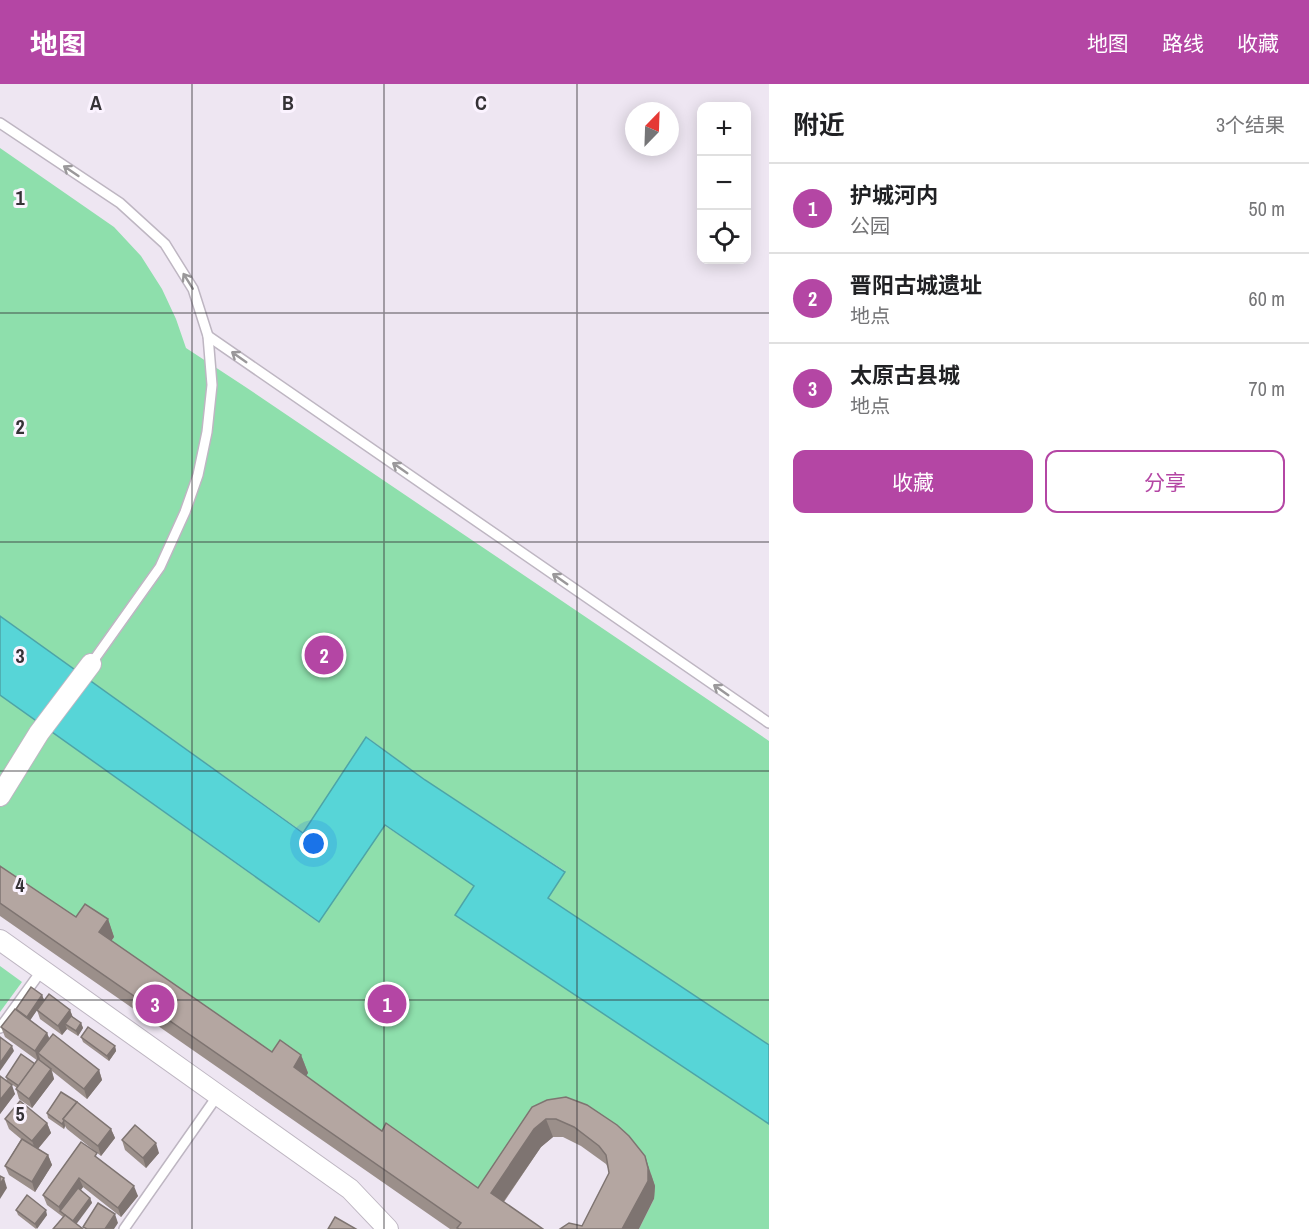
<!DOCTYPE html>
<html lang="zh">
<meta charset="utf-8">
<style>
body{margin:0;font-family:"Archivo Narrow","Noto Sans SC",sans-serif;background:#f6f6f6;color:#202124}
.controls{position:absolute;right:18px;top:18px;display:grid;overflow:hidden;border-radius:12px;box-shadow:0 3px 15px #0003}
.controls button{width:54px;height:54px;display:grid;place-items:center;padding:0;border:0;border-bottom:2px solid #e0e0e0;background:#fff;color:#202124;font:30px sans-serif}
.compass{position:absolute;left:625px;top:18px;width:54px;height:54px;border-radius:50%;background:#fff;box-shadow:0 3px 15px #0003;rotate:23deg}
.you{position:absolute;left:314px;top:760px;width:21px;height:21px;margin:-15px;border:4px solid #fff;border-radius:50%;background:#1a73e8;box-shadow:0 0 0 9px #1a73e833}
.badge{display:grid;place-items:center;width:39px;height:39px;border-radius:50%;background:#b446a4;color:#fff;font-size:20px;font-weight:700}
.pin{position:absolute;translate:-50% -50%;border:3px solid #fff;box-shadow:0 2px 6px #0006}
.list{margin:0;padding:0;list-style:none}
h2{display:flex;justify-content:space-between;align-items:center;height:78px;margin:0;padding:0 24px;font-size:26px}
h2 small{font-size:20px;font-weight:400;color:#757577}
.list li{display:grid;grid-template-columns:39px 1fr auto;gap:18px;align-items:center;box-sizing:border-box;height:90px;padding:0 24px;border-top:2px solid #e0e0e0}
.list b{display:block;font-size:22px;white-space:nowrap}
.list p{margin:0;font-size:20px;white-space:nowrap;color:#757577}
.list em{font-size:20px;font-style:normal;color:#757577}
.actions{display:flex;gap:12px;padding:18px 24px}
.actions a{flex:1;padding:14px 0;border:2px solid #b446a4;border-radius:12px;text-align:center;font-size:21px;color:#b446a4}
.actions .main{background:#b446a4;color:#fff}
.icon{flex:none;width:33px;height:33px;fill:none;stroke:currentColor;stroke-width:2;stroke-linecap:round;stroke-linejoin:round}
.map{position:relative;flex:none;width:769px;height:1145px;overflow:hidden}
header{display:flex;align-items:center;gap:36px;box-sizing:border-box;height:84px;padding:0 30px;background:#b446a4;color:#fff}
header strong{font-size:28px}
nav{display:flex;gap:33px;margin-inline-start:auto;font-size:21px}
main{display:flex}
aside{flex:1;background:#fff}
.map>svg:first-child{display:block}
</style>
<header>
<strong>地图</strong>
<nav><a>地图</a><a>路线</a><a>收藏</a></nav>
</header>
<main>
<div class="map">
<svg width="769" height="1145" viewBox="0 0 769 1145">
<rect width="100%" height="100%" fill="#eee6f2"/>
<g fill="#8edfac">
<path d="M 0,64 L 114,143 L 141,172 L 162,205 L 176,235 L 186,264 L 244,302 L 769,657 L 769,961 L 548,814 L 565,787 L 425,696 L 367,653 L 304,749 L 0,532 Z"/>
<path d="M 0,611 L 318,838 L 384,741 L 475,802 L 456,831 L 769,1040 L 769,1145 L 639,1145 L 654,1115 L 651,1090 L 635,1070 L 554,1034 L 484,1122 L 279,986 L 105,867 L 114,853 L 83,851 L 0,795 Z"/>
<path d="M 0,882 L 22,898 L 0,928 Z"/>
</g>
<path fill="#57d5d7" stroke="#4da4a7" stroke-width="1.5" d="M 0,532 L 303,749 L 366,653 L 425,696 L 565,788 L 548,814 L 769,961 L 769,1040 L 455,831 L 474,802 L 385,741 L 319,838 L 0,611 Z"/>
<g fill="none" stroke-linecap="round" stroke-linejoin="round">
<defs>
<g id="service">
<path d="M 0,39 L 120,119 L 165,160 L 193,205 L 208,252 L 212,301 L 207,348 L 198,391 L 185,428 L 160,483 L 91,580"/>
<path d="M 208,252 L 769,639"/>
<path d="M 0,944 L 42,886"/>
<path d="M 124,1145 L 218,1011"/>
</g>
<g id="minor">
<path d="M 0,712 L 39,649 L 91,580"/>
<path d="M 0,856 L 350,1105 L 388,1145"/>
</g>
</defs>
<use href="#service" stroke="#beb6c2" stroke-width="12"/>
<use href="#minor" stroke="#beb6c2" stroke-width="22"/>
<use href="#service" stroke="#fff" stroke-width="9"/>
<use href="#minor" stroke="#fff" stroke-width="20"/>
</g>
<g fill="#9b8f8a">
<path d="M 0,782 L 76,833 L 108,835 L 114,853 L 111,857 L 272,968 L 301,971 L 308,989 L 306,992 L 382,1047 L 478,1104 L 547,1016 L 651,1090 L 655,1102 L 654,1115 L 582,1142 L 609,1089 L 608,1084 L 606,1080 L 581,1062 L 563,1053 L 553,1053 L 541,1063 L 504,1118 L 543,1145 L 450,1145 L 0,832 Z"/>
<path d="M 42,911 L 44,916 L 70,926 L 73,934 L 81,939 L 83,944 L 78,952 L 67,945 L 62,951 L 40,935 L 37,926 L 30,936 L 47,949 L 49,954 L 99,986 L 102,996 L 87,1015 L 52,987 L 54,995 L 32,1024 L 19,1015 L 16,1005 L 17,1004 L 7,997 L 15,1010 L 0,1030 L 0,992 L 7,997 L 6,993 L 35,980 L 38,977 L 5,953 L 1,943 L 16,927 Z"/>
<path d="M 81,953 L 115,962 L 116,967 L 109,977 L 83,958 Z"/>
<path d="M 47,1029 L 111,1045 L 115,1054 L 101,1072 L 67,1045 L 65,1042 L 64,1045 L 48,1034 Z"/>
<path d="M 5,1035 L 47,1039 L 51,1049 L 38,1065 L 48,1071 L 52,1081 L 35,1108 L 9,1091 L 5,1082 L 21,1055 L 9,1045 Z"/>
<path d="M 122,1056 L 159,1069 L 146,1084 L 125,1066 Z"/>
<path d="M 100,1076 L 138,1112 L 121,1133 L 83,1103 L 81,1106 L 90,1114 L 92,1119 L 63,1133 L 47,1121 L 43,1111 Z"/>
<path d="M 16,1126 L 47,1131 L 36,1145 L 18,1131 Z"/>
</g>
<g fill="#7e7471">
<path d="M 108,835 L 114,853 L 105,867 L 99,848 Z"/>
<path d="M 42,911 L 44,916 L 29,938 L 27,933 Z"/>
<path d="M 70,926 L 74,936 L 65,940 L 67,945 L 62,951 L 58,942 Z"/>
<path d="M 81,939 L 83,944 L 78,952 L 76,947 Z"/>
<path d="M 47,949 L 51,959 L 38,969 L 40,975 L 38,977 L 35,967 Z"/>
<path d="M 12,962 L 14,967 L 0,987 L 0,979 Z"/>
<path d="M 115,962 L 116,967 L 109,977 L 107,972 Z"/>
<path d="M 301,971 L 308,989 L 300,1001 L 294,983 Z"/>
<path d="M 51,985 L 54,995 L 32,1024 L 29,1015 Z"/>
<path d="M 99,986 L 102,996 L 87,1015 L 84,1005 Z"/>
<path d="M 12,1001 L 15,1010 L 0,1030 L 0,1016 Z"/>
<path d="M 546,1035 L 553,1053 L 541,1063 L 497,1127 L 491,1109 L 534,1045 Z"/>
<path d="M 64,1037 L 65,1042 L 64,1045 L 62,1040 Z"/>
<path d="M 47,1039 L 51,1049 L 36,1067 L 32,1057 Z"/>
<path d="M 111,1045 L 115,1054 L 101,1072 L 98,1062 Z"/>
<path d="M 156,1059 L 159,1069 L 146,1084 L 143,1074 Z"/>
<path d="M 48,1071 L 52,1081 L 35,1108 L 32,1098 Z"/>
<path d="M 645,1072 L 655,1102 L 654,1115 L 639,1145 L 622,1145 Z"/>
<path d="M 4,1094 L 7,1104 L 0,1115 L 0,1100 Z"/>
<path d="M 79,1094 L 83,1103 L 64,1130 L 60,1127 L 59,1123 Z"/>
<path d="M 134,1102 L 138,1112 L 121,1133 L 118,1124 Z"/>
<path d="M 90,1114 L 92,1119 L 75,1142 L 73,1137 Z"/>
<path d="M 46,1126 L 47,1131 L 37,1145 L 35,1140 Z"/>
<path d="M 115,1130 L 118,1139 L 114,1145 L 105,1145 Z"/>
</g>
<g fill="#b4a6a1" stroke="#7e7471" stroke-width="1.5">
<path d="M 0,782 L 76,833 L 85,820 L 108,835 L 99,848 L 272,968 L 280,956 L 301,971 L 294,983 L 382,1047 L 386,1039 L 478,1104 L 532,1023 L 547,1016 L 566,1013 L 587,1021 L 617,1041 L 629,1052 L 645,1072 L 648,1084 L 648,1097 L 622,1145 L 560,1145 L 569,1139 L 582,1142 L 609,1089 L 606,1071 L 599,1062 L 574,1043 L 556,1035 L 546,1035 L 534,1045 L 491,1109 L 543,1145 L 459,1145 L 457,1144 L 461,1139 L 0,819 Z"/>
<path d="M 31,903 L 42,911 L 27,933 L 16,925 Z"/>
<path d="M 49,910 L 70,926 L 58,942 L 37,926 Z"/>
<path d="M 15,925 L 47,949 L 35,967 L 1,943 Z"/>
<path d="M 71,932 L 81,939 L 76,947 L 65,940 Z"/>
<path d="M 88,943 L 115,962 L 107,972 L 81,953 Z"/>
<path d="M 53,950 L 99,986 L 84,1005 L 38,969 Z"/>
<path d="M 0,953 L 12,962 L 0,979 Z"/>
<path d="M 21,970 L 35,980 L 19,1002 L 6,993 Z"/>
<path d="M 38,975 L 51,985 L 29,1015 L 16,1005 Z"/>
<path d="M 0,992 L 12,1001 L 0,1016 Z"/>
<path d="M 61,1008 L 77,1018 L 63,1035 L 64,1037 L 62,1040 L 47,1029 Z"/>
<path d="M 20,1017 L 47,1039 L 32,1057 L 5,1035 Z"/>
<path d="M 77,1018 L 111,1045 L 98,1062 L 63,1035 Z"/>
<path d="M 135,1041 L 156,1059 L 143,1074 L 122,1056 Z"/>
<path d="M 22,1055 L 48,1071 L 32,1098 L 5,1082 Z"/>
<path d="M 81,1058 L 97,1069 L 95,1072 L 134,1102 L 118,1124 L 79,1094 L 59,1123 L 43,1111 Z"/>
<path d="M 0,1092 L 4,1094 L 0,1100 Z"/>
<path d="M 78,1104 L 90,1114 L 73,1137 L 60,1127 Z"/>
<path d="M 27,1111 L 46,1126 L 35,1140 L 16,1126 Z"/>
<path d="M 98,1119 L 115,1130 L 105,1145 L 87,1145 L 83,1143 Z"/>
<path d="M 65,1131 L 83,1145 L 53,1145 Z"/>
<path d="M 335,1133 L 356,1145 L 328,1145 Z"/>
</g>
<defs><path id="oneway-shaft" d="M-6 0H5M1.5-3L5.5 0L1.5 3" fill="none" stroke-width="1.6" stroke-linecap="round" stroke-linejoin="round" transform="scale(1.5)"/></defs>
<g stroke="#9a989a">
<use href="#oneway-shaft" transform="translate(71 87) rotate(-146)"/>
<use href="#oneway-shaft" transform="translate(188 197) rotate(-122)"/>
<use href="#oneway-shaft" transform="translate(239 273) rotate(-145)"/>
<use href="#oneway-shaft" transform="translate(400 384) rotate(-145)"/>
<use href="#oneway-shaft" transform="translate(560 495) rotate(-145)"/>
<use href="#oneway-shaft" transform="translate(721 606) rotate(-145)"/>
</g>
<path fill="none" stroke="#353236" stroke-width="1.5" stroke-opacity="0.55" d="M 192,0 L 192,1145M 384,0 L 384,1145M 577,0 L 577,1145M 0,229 L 769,229M 0,458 L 769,458M 0,687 L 769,687M 0,916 L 769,916"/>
<g font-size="20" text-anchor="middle" font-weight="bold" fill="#353236" stroke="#fbf3ff" stroke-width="6" stroke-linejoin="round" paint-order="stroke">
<text x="96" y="26">A</text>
<text x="288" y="26">B</text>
<text x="481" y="26">C</text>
<text x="20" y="121">1</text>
<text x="20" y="350">2</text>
<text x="20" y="579">3</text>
<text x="20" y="808">4</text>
<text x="20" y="1037">5</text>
</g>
</svg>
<div class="controls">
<button>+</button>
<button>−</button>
<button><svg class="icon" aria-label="locate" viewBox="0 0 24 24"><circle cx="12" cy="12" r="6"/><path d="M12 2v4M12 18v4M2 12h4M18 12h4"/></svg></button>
</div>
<svg class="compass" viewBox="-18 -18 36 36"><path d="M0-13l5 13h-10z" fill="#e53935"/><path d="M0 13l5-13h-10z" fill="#757577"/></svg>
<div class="you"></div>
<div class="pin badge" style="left:387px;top:920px">1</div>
<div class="pin badge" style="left:324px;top:571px">2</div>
<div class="pin badge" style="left:155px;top:920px">3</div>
</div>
<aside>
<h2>附近<small>3个结果</small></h2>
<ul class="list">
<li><span class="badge">1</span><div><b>护城河内</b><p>公园</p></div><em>50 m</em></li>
<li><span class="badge">2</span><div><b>晋阳古城遗址</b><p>地点</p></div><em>60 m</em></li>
<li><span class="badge">3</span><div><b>太原古县城</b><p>地点</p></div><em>70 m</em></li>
</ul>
<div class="actions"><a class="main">收藏</a><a>分享</a></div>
</aside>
</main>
